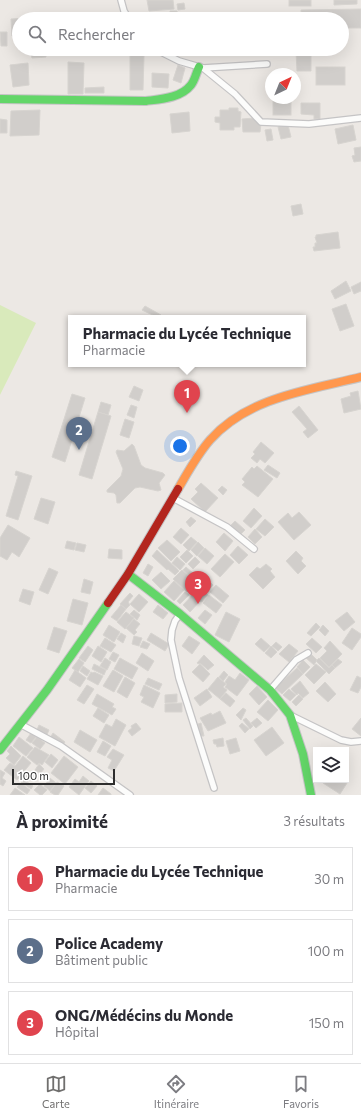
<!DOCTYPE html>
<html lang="fr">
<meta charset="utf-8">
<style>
body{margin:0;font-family:Commissioner,sans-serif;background:#f2f2f3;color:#2b2b33}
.controls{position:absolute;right:12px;bottom:12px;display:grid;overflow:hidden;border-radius:0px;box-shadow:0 4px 16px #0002}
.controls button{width:36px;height:36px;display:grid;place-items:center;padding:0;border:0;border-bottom:1px solid #e1e1e2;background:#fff;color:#2b2b33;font:20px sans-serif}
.compass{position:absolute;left:265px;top:68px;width:36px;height:36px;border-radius:50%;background:#fff;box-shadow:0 4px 16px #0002;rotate:43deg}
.scale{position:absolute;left:12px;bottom:10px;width:103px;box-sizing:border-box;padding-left:4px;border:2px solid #2e2e2e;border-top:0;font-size:11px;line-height:14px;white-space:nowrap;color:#2e2e2e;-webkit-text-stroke:3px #fff;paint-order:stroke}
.you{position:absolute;left:180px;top:446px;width:14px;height:14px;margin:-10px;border:3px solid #fff;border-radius:50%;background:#1a73e8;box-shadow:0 0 0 6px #1a73e833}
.badge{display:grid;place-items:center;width:26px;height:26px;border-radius:50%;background:#706f6e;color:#fff;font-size:13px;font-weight:700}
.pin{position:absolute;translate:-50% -33px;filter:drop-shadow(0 1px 2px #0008)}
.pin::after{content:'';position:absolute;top:21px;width:14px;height:12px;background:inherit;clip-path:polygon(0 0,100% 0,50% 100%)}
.popup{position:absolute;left:68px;top:315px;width:238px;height:52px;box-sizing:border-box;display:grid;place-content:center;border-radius:0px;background:#fff;filter:drop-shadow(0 1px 3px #0005);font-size:13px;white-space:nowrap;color:#7c7c81}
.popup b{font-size:15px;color:#2b2b33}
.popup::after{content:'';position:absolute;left:50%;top:100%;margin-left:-8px;border:8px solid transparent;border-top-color:#fff}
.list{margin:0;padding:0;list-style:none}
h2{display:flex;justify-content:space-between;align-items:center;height:52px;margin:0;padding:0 16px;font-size:17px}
h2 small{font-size:13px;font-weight:400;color:#7c7c81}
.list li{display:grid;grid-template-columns:26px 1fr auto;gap:12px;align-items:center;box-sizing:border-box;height:64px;margin:0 8px 8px;padding:0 8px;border:1px solid #e1e1e2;border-radius:0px}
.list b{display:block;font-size:15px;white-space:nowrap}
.list p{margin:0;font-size:13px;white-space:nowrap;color:#7c7c81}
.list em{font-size:13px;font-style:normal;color:#7c7c81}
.icon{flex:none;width:22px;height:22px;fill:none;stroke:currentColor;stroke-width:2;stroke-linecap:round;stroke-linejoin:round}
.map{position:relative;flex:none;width:361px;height:795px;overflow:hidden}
.search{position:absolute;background:#fff;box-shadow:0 4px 16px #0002;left:12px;right:12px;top:12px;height:44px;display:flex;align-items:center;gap:10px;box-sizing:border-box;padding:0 14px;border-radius:22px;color:#7c7c81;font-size:15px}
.sheet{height:268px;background:#fff}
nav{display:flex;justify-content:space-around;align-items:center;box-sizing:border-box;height:56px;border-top:1px solid #e1e1e2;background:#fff;font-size:11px;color:#7c7c81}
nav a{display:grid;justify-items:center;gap:2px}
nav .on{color:#706f6e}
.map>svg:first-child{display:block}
</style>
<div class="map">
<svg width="361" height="795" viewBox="0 0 361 795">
<rect width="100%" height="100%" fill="#ece8e4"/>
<path fill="#d9eabb" d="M 0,305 L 36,323 L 0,395 Z"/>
<g fill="#d1cecb" stroke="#d7d4d0">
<path d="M 147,0 L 173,0 L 174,9 L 149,11 Z"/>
<rect x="289" y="0" width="22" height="6"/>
<path d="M 334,0 L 357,0 L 357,4 L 334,5 Z"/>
<path d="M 184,3 L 185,9 L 178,10 L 177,4 Z"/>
<path d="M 361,9 L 361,28 L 342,28 L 342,19 L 301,19 L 301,10 Z"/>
<path d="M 170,11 L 177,11 L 178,17 L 170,17 Z"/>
<path d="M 27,18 L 19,19 L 19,36 L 12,36 L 11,19 Z"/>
<path d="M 0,32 L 7,32 L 7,46 L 1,46 Z"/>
<path d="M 30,49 L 45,49 L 46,57 L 32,58 Z"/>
<path d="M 246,49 L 270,49 L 270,53 L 246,54 Z"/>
<rect x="274" y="49" width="14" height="6"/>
<path d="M 296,51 L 311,51 L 311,71 L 297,71 Z"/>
<path d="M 130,54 L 144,55 L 143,90 L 130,90 Z"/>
<path d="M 68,62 L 84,63 L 83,94 L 68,94 Z"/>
<path d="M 28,63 L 29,85 L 13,87 L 10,65 Z"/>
<path d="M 178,65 L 185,68 L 181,83 L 173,80 Z"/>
<rect x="316" y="67" width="29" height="18"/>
<path d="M 152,73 L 169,74 L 168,88 L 152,87 Z"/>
<path d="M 104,87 L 104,93 L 85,93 L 85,88 Z"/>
<rect x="273" y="100" width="18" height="15"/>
<path d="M 301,103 L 320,103 L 320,119 L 314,119 L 314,115 L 301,114 Z"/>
<path d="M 229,108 L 238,108 L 238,111 L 241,112 L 240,127 L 234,127 L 234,130 L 220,130 L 220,123 L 215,122 L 215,117 L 220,117 L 220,110 L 229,110 Z"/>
<path d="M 40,110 L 39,135 L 10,136 L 11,111 Z"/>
<path d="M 189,112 L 190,131 L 172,133 L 170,114 Z"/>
<path d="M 255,118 L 261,124 L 260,132 L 243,132 L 242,119 Z"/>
<path d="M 0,119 L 7,120 L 7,133 L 0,133 Z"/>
<path d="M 288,125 L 291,137 L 281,139 L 278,127 Z"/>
<path d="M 353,125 L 356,140 L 338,144 L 335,129 Z"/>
<path d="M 271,129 L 273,140 L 267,141 L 265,130 Z"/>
<path d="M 361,147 L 361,161 L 354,162 L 352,156 L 355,155 L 354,148 Z"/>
<path d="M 301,204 L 303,214 L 293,216 L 291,206 Z"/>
<path d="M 338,232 L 340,248 L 314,251 L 313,247 L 315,247 L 315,243 L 317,243 L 315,237 L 316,237 L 316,235 Z"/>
<path d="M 346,281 L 351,291 L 335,299 L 331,291 Z"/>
<path d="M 361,282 L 361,291 L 354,294 L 351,287 Z"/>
<path d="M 346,304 L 354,326 L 340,331 L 332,309 Z"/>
<path d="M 145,306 L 161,315 L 159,318 L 142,310 Z"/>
<path d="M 134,386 L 143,390 L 139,401 L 129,397 Z"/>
<path d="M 358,391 L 361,409 L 344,413 L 341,399 L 351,396 L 350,393 Z"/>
<path d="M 72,394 L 85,398 L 65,462 L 52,457 Z"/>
<path d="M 101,402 L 111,405 L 108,415 L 98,412 Z"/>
<path d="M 131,405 L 137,407 L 134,418 L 127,415 Z"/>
<path d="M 299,406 L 318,430 L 308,438 L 303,432 L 307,429 L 292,412 Z"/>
<path d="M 98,412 L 111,416 L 92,479 L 79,475 Z"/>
<path d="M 125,419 L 134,422 L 129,438 L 120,435 Z"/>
<path d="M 261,442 L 274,453 L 265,463 L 260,459 L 257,463 L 251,458 L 255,454 L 253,452 Z"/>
<path d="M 132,444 L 134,446 L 141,465 L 145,468 L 163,473 L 165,475 L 159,483 L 161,490 L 158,491 L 140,487 L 135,488 L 120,503 L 117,503 L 116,495 L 114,493 L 107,492 L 107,490 L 121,476 L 123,469 L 116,452 L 117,450 L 124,451 Z"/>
<path d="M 268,465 L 280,473 L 277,478 L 264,470 Z"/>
<path d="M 257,466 L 273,479 L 258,497 L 242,485 L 245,482 L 242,479 L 252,467 L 254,469 Z"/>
<path d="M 16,471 L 32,476 L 18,520 L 6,516 L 18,476 L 15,475 Z"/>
<path d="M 201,483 L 218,498 L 205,512 L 191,499 L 198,492 L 195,489 Z"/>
<path d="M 222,486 L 227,490 L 223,495 L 218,490 Z"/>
<path d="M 41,498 L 55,502 L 48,524 L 34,519 Z"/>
<path d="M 254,508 L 262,516 L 251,528 L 243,521 Z"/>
<path d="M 299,512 L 311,525 L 294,540 L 278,522 L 288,513 L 292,518 Z"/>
<path d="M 191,517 L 196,521 L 190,527 L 186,522 Z"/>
<path d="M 265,519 L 274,527 L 265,536 L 256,529 Z"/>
<path d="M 235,521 L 245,530 L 240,535 L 230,526 Z"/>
<path d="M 8,525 L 30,538 L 19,557 L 12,552 L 7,560 L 0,556 L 0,538 Z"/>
<path d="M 181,528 L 189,535 L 181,544 L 173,537 Z"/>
<path d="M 255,529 L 262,537 L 255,544 L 248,537 Z"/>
<path d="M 224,533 L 233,541 L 225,551 L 216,542 Z"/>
<path d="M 191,537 L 197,542 L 189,551 L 183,545 Z"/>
<path d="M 167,540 L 180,552 L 171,561 L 158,548 Z"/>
<path d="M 67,541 L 76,543 L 74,550 L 65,548 Z"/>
<path d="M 198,542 L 204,548 L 197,556 L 191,550 Z"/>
<path d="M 77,543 L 86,545 L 84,552 L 75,550 Z"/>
<path d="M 238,546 L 248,555 L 239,564 L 230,555 Z"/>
<path d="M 205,548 L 214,556 L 207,564 L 198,556 Z"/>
<path d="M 109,549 L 122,550 L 122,559 L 108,558 Z"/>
<path d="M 157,550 L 179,571 L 175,575 L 168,569 L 167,570 L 152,556 Z"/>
<path d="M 187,550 L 193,556 L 186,563 L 180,557 Z"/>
<path d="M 296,551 L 303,558 L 301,561 L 306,566 L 298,574 L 286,561 Z"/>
<path d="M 225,554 L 234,562 L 220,577 L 211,569 Z"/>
<path d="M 177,557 L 185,564 L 180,570 L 172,563 Z"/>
<path d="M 195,557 L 200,562 L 193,569 L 188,564 Z"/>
<path d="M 148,564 L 153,567 L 148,576 L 143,573 Z"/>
<path d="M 266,564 L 272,569 L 270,571 L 275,577 L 263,589 L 249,575 L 257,567 L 260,569 Z"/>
<path d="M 186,567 L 194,574 L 191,577 L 183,570 Z"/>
<path d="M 49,568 L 58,572 L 48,594 L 39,590 Z"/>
<path d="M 182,570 L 196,582 L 187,592 L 173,579 Z"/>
<path d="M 161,572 L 170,581 L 161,589 L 152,580 Z"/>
<path d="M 204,576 L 213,585 L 207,591 L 198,582 Z"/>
<path d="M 84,579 L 93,582 L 90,594 L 81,592 Z"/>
<path d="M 174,581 L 184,590 L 174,601 L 164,592 Z"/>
<path d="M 216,585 L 229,596 L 223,603 L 210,592 Z"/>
<path d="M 199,588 L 208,595 L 202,602 L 200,601 L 190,612 L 183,605 Z"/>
<path d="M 23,589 L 34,592 L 30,605 L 19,601 Z"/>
<path d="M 185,592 L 189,595 L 180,604 L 177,601 Z"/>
<path d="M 130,593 L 133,596 L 128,602 L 130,605 L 126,609 L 120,604 Z"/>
<path d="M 139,594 L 148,602 L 139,612 L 130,604 Z"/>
<path d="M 209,595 L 222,605 L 216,613 L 203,603 Z"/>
<path d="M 73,599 L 88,603 L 82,625 L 67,621 Z"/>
<path d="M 121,605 L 126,609 L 117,621 L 111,617 Z"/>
<path d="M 158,605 L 168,613 L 163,619 L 153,612 Z"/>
<path d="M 134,610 L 140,615 L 137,620 L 130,614 Z"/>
<path d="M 205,610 L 212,615 L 205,624 L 198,618 Z"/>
<path d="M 126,612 L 134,618 L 125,629 L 117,622 Z"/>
<path d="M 226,612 L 240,619 L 229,642 L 215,635 Z"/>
<path d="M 347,612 L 355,622 L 344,631 L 335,621 Z"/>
<path d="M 134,619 L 140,624 L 135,630 L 137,632 L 134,635 L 126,628 Z"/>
<path d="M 316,623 L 320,627 L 311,636 L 307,633 Z"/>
<path d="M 109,625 L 120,632 L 114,642 L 103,635 Z"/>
<path d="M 323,625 L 329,631 L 325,636 L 319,630 Z"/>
<path d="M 54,627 L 67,631 L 59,653 L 47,649 Z"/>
<path d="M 352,628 L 361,634 L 361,637 L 352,650 L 342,643 Z"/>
<path d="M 121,633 L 126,636 L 123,643 L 117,639 Z"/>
<path d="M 151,633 L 169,644 L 165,651 L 147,640 Z"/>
<path d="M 134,636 L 142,638 L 139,646 L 132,644 Z"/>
<path d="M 189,636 L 200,643 L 192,654 L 182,646 Z"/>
<path d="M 105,638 L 116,645 L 111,652 L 100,646 Z"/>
<path d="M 261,638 L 270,646 L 264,652 L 255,644 Z"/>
<path d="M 312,638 L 322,647 L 316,653 L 306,644 Z"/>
<path d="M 143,641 L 150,644 L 147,649 L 140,647 Z"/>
<path d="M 330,641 L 342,654 L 329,667 L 320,658 L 327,651 L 324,648 Z"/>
<path d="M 276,642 L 282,647 L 278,651 L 272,646 Z"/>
<path d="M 289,644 L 298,651 L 289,662 L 279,654 Z"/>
<path d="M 88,646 L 93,650 L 85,662 L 79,658 Z"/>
<path d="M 98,646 L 107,652 L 101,662 L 92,656 Z"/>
<path d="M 271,646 L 277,652 L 271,658 L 265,653 Z"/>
<path d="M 113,652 L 119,655 L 115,662 L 109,659 Z"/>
<path d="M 142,653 L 154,661 L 148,671 L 136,663 Z"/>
<path d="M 204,655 L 214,665 L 208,670 L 200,663 L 199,664 L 197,663 Z"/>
<path d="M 312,655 L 317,660 L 314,665 L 306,658 L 308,656 Z"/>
<path d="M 105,658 L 111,662 L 107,670 L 100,666 Z"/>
<path d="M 120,658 L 138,668 L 132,679 L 114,669 Z"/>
<path d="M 319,658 L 329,668 L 332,665 L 335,668 L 329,674 L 316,661 Z"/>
<path d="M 79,659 L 84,663 L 78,672 L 72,668 Z"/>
<path d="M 338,659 L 342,662 L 335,668 L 332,665 Z"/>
<path d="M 303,660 L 310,667 L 303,674 L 297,667 Z"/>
<path d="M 94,664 L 106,670 L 104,675 L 92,669 Z"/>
<path d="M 200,664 L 210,674 L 203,682 L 192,672 Z"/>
<path d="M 316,664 L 326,672 L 314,684 L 305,675 Z"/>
<path d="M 83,666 L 90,671 L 87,676 L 80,671 Z"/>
<path d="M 297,668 L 303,674 L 282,694 L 275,688 Z"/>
<path d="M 75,670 L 86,678 L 80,687 L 69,680 Z"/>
<path d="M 113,670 L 123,676 L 114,692 L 103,686 Z"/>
<path d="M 224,671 L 228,675 L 223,681 L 219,677 Z"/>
<path d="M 91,672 L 93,673 L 94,672 L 103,676 L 98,685 L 87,679 Z"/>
<path d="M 240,673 L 249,680 L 237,696 L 225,687 L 227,684 L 225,682 L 229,676 L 235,680 Z"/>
<path d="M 357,676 L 361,678 L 361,687 L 358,693 L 350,690 Z"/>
<path d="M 125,677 L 135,683 L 127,698 L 117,692 Z"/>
<path d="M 218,677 L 226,684 L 223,687 L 227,690 L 220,699 L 208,689 Z"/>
<path d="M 148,678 L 162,684 L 159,690 L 145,684 Z"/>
<path d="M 300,681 L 309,693 L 303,698 L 298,693 L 297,695 L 291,689 Z"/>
<path d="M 325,682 L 336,694 L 328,702 L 316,691 Z"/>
<path d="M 87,685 L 94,689 L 84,704 L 77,700 Z"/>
<path d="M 144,685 L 160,693 L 153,708 L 141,702 L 144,697 L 140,695 Z"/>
<path d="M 257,686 L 267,697 L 259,705 L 249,694 Z"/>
<path d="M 207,689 L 212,697 L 200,706 L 194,698 Z"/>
<path d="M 289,689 L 296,695 L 290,701 L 283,695 Z"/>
<path d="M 226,693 L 235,701 L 230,707 L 220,699 Z"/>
<path d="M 97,694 L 114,704 L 112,707 L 116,709 L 112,715 L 92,704 Z"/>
<path d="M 177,694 L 177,702 L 165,703 L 165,695 Z"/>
<path d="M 299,695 L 303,699 L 296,706 L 292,702 Z"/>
<path d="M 268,700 L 278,710 L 268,721 L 257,712 Z"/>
<path d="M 182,703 L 182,712 L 165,712 L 165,704 Z"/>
<path d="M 98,708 L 109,715 L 104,723 L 93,716 Z"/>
<path d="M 243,708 L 246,710 L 241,720 L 236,715 Z"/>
<path d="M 220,711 L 226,723 L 208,731 L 200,718 L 211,713 L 212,715 Z"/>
<path d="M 246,718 L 253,726 L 250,729 L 243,720 Z"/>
<path d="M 257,718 L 262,723 L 256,728 L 251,723 Z"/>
<path d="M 361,718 L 361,736 L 352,729 Z"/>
<path d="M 116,719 L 126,725 L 115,746 L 99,737 L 106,724 L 112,727 Z"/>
<path d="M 136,723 L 141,729 L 132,736 L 128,731 L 132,728 L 131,726 Z"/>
<path d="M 201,723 L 204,736 L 201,736 L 198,724 Z"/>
<path d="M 242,723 L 249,729 L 245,733 L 239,726 Z"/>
<path d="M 39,725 L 49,730 L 46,737 L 36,732 Z"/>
<path d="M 272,727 L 284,743 L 266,756 L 254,740 Z"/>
<path d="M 80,730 L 97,740 L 90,752 L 74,742 Z"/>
<path d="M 31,733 L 36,737 L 31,743 L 26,740 Z"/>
<path d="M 53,733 L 65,742 L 62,746 L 50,738 Z"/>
<path d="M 19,737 L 33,748 L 26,756 L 13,746 Z"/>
<path d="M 37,737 L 45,743 L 40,749 L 32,743 Z"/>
<path d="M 223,738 L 224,746 L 217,747 L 216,744 L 214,744 L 213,740 Z"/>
<path d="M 236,738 L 240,751 L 230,754 L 226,741 Z"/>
<path d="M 103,741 L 111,746 L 105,756 L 97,752 Z"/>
<path d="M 11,746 L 21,756 L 14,765 L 6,758 L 10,754 L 7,751 Z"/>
<path d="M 35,747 L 49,755 L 42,765 L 39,763 L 37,765 L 27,757 Z"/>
<path d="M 113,749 L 124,755 L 114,771 L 108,768 L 112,760 L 107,757 Z"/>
<path d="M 51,754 L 58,760 L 52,768 L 45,762 Z"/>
<path d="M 23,756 L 31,763 L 17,780 L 4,770 L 10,763 L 15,766 Z"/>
<path d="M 64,756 L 78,767 L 65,784 L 51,773 Z"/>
<path d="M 39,764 L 44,769 L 40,774 L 35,770 Z"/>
<path d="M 0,770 L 5,773 L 2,778 L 6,781 L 3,786 L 0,784 Z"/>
<path d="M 25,775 L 30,778 L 27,782 L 33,786 L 31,789 L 21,782 Z"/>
<path d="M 83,776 L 89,781 L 79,795 L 69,787 L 75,779 L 79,782 Z"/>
<path d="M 50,778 L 56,783 L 50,791 L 44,786 Z"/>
<path d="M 324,780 L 342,780 L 347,783 L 340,794 L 323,783 Z"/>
<path d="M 91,781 L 97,786 L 91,793 L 85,788 Z"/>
<path d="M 57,782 L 64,786 L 58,795 L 55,795 L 50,792 Z"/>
<path d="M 21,783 L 30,790 L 27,794 L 17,787 Z"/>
<path d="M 40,784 L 47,790 L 42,795 L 40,795 L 34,790 Z"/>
<path d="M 15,788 L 25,795 L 10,795 Z"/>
<path d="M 103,788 L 111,794 L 111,795 L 98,795 Z"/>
</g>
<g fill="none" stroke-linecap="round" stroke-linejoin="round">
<defs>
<g id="street">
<path d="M 121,0 L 124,11 L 129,19"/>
<path d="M 155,49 L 179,61 L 203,68 L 267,64"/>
<path d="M 203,68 L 235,94 L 261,122 L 309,124 L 361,118"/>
<path d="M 173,498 L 227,527 L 254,549"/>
<path d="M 180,614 L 175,621 L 172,630 L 171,640 L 179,678 L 214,788"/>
<path d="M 270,690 L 296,660 L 308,653"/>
<path d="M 290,715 L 341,740 L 351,742 L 361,741"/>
<path d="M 20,724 L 61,746 L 130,795"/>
</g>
<g id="fast">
<path d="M 0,99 L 146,101 C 161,99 181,98 191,85 C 195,80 196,73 199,67"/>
<path d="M 128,574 L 180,614 L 270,690 L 290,715 L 303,754 L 311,795"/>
<path d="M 0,750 L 47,690 L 108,603"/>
</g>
<path id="slow" d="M 178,489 C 188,472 197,455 210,440 C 248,397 309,390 361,377"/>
<path id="jam" d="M 108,603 L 128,574 L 178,489"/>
</defs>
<use href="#street" stroke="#c5c4c5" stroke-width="8"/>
<use href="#fast" stroke="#c5c4c5" stroke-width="10"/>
<use href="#slow" stroke="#c5c4c5" stroke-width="10"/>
<use href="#jam" stroke="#c5c4c5" stroke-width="10"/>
<use href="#street" stroke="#fcfcfb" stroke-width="5.5"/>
<use href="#fast" stroke="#63d668" stroke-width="8"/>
<use href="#slow" stroke="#ff974d" stroke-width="8"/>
<use href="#jam" stroke="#b3261e" stroke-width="8"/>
</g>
</svg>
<div class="controls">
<button><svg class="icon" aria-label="layers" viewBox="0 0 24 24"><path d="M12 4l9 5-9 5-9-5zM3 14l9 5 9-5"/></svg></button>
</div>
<svg class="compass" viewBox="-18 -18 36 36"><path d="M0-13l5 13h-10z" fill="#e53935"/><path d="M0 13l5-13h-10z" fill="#7c7c81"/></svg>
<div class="scale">100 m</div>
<div class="you"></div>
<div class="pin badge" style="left:187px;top:413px;background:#e0444e">1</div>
<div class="popup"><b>Pharmacie du Lycée Technique</b>Pharmacie</div>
<div class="pin badge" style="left:79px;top:450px;background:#5c6f8a">2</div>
<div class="pin badge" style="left:198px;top:604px;background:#e0444e">3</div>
<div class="search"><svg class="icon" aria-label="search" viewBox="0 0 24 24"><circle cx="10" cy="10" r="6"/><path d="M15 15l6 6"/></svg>Rechercher</div>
</div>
<section class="sheet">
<h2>À proximité<small>3 résultats</small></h2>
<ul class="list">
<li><span class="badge" style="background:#e0444e">1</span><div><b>Pharmacie du Lycée Technique</b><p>Pharmacie</p></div><em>30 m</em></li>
<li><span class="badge" style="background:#5c6f8a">2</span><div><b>Police Academy</b><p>Bâtiment public</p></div><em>100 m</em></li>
<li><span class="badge" style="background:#e0444e">3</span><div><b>ONG/Médécins du Monde</b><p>Hôpital</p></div><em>150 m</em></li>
</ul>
</section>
<nav>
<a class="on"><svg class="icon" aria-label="map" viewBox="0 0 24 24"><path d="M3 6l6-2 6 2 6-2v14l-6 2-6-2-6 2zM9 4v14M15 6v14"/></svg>Carte</a>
<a><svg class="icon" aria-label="directions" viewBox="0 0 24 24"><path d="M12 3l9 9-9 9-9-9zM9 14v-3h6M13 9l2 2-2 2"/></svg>Itinéraire</a>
<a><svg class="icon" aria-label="saved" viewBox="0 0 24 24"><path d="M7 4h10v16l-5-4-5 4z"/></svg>Favoris</a>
</nav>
